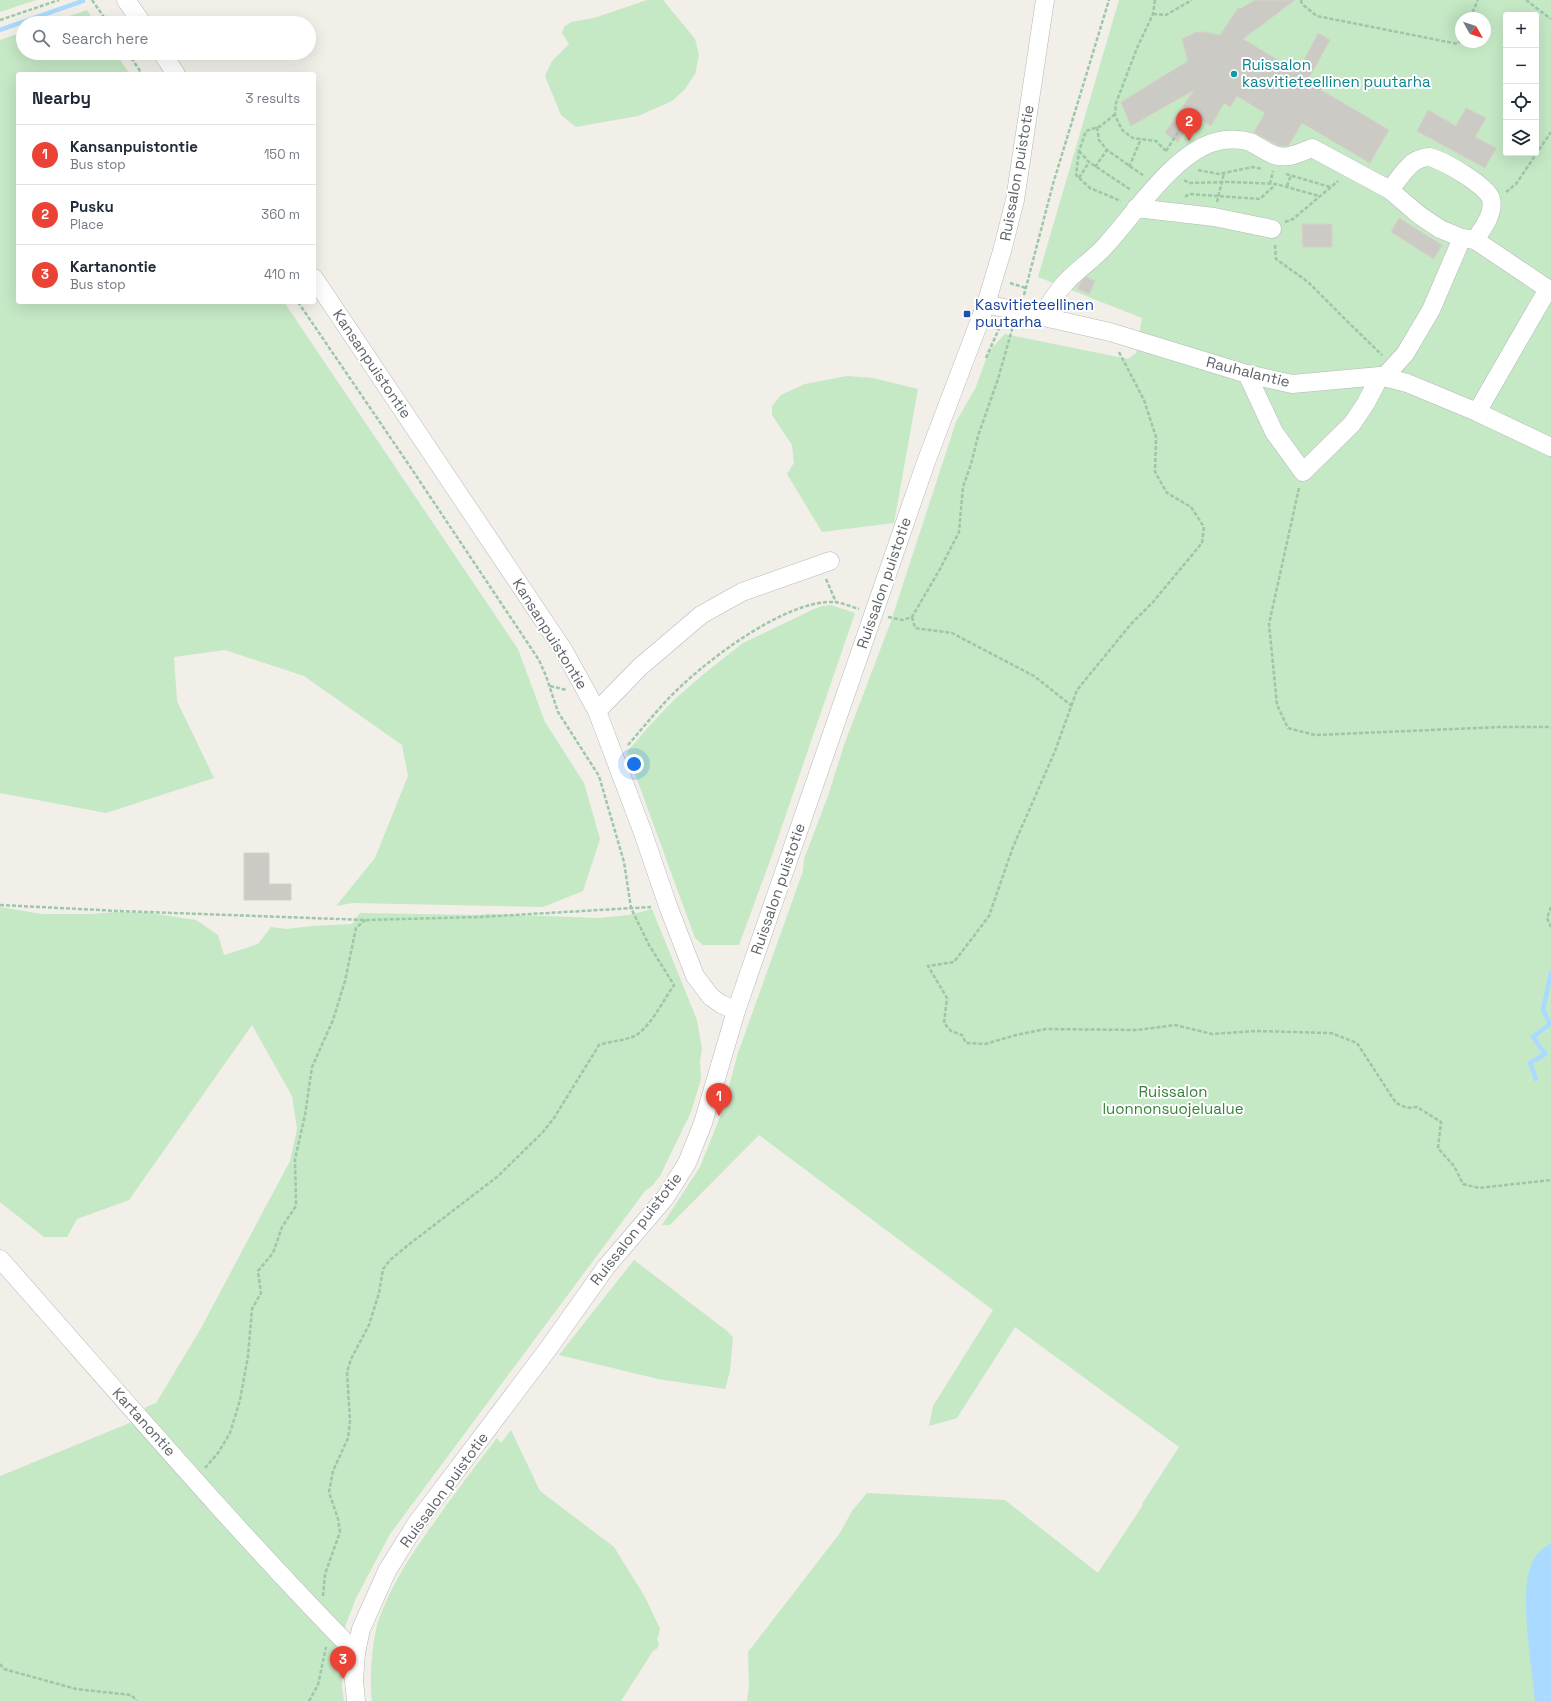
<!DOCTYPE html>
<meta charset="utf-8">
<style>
body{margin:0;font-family:"Space Grotesk",sans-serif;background:#f2f2f3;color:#1f2937}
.controls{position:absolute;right:12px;top:12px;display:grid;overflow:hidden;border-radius:4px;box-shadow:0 4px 16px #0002}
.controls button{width:36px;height:36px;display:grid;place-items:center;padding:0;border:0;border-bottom:1px solid #e0e1e3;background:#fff;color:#1f2937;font:20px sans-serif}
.compass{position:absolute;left:1455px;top:12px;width:36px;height:36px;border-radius:50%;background:#fff;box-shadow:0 4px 16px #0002;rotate:129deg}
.you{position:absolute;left:634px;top:764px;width:14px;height:14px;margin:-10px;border:3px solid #fff;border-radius:50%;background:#1a73e8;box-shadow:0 0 0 6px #1a73e833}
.badge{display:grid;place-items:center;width:26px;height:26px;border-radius:50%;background:#ea4335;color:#fff;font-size:13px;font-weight:700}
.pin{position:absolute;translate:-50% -33px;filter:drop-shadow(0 1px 2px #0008)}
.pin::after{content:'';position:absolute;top:21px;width:14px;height:12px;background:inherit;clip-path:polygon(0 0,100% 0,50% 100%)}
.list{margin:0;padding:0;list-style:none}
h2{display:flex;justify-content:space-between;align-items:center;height:52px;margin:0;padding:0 16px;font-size:17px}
h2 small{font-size:13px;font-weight:400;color:#747a83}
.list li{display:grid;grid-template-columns:26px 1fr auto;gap:12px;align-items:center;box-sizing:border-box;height:60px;padding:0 16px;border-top:1px solid #e0e1e3}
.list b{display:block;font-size:15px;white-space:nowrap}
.list p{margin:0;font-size:13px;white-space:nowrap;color:#747a83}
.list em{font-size:13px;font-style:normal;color:#747a83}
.icon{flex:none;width:22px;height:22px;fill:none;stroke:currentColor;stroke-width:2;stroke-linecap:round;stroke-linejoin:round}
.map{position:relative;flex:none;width:1551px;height:1701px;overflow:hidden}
.search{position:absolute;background:#fff;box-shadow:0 4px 16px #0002;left:16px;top:16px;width:300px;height:44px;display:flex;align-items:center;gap:10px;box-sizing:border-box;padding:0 14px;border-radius:22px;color:#747a83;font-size:15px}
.panel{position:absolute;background:#fff;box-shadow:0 4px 16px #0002;left:16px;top:72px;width:300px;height:232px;border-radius:4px}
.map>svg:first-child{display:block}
</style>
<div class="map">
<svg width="1551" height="1701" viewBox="0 0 1551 1701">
<rect width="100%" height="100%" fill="#f1efe8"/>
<g fill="#c5e8c5" fill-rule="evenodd">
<path d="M 0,0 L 36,0 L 0,12 Z"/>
<path d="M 647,0 L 663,0 L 695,39 L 699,55 L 695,74 L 685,89 L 672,101 L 638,116 L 576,127 L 561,115 L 545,76 L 552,61 L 569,44 L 562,33 L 564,27 L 571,22 L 594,18 Z"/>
<path d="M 1119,0 L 1551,0 L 1551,1701 L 749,1701 L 747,1700 L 749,1687 L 748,1652 L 840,1533 L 852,1511 L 867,1493 L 1005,1500 L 1098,1573 L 1143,1505 L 1142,1504 L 1179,1447 L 1015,1327 L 957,1418 L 929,1426 L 933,1406 L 993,1310 L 759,1135 L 670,1225 L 662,1225 L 700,1167 L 722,1112 L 738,1053 L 803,871 L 804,859 L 828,796 L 844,745 L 890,624 L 956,422 L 976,387 L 989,351 L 1005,334 L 1128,359 L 1136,353 L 1142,318 L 1038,277 ZM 1506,15 L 1536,15 L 1536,153 L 1506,153 ZM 1461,18 L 1485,18 L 1485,42 L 1461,42 Z"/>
<path d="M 87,10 L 95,23 L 50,23 Z"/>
<path d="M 23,32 L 23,53 L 115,53 L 130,74 L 18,74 L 18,302 L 284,302 L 518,649 L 545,722 L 584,783 L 600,839 L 583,891 L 543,907 L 353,903 L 336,906 L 375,858 L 408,776 L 402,745 L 304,676 L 225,650 L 174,657 L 177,701 L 214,778 L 106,813 L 0,793 L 0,40 Z"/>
<path d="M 847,376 L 873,378 L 918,389 L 894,523 L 822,532 L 787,474 L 794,463 L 792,445 L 772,415 L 772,406 L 781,395 L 805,384 Z"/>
<path d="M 831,605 L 855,613 L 771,858 L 739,945 L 703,945 L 695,938 L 627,752 L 650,725 L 676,698 L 705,673 L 743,643 L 814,609 L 822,606 Z"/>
<path d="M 0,907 L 42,914 L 91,914 L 115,912 L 150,913 L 196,920 L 218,935 L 224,955 L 258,944 L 271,927 L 286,929 L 312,926 L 352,924 L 360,913 L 480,915 L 487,914 L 599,918 L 629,915 L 652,909 L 697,1020 L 702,1049 L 700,1061 L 701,1079 L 691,1112 L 660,1176 L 652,1186 L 645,1191 L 390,1534 L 356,1598 L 341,1637 L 342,1687 L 344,1701 L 0,1701 L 0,1476 L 137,1420 L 146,1407 L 156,1403 L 200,1330 L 290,1161 L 297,1129 L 292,1096 L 252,1025 L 129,1200 L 77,1219 L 67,1237 L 44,1237 L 0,1202 Z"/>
<path d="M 634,1260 L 727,1331 L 733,1337 L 730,1371 L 725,1389 L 658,1379 L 559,1355 Z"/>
<path d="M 511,1430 L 540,1491 L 614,1547 L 645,1597 L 660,1629 L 657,1640 L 659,1643 L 658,1648 L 653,1651 L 621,1701 L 372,1701 C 369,1678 372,1638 380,1616 C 391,1587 408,1559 426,1534 C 449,1501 473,1469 497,1438 L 501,1443 Z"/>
</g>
<path fill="#aadaff" d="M 1551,1543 L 1551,1701 L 1535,1701 C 1532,1666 1519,1596 1531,1565 C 1534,1556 1542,1548 1551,1543 Z"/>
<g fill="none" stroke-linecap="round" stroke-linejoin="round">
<g stroke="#aadaff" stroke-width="4.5">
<path d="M 0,30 L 83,1"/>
<path d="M 1536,1079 L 1530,1063 L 1545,1054 L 1533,1037 L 1550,1024 L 1543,1010 L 1551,973"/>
</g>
</g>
<g fill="#cccac5" stroke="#d6d1c6">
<path d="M 1255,0 L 1295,0 L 1243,39 L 1298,72 L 1318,33 L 1330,40 L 1309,78 L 1323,87 L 1321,90 L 1389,130 L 1370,163 L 1302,123 L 1288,146 L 1280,146 L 1273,143 L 1254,132 L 1265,113 L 1237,96 L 1230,107 L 1224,103 L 1211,126 L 1194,116 L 1178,142 L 1165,133 L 1194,90 L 1131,126 L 1121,102 L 1188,61 L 1182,39 L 1197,32 L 1204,32 L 1220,35 L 1238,8 L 1240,9 Z"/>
<path d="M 1466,108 L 1486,118 L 1475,137 L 1496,148 L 1485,168 L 1417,131 L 1428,110 L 1456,126 Z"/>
<path d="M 1399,218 L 1442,245 L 1434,259 L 1391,232 Z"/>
<path d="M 1302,224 L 1332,224 L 1332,247 L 1303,247 Z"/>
<path d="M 1086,277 L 1095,281 L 1089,294 L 1078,289 L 1081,282 Z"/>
<path d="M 244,853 L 269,853 L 269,884 L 291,884 L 291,900 L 244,900 Z"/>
</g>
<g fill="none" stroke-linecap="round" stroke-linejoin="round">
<defs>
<g id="minor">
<path d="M 126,0 L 142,23"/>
<path d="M 162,53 L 176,74"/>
<path d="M 1390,190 C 1397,181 1409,162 1420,159 C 1422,158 1426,157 1429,157 C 1441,159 1488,186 1491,199 C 1495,213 1482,229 1475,240"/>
<path d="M 1136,208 L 1214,217 L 1272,229"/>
<path d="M 314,278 L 564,651 L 597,711 L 643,833 L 668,906 L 695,976 L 711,997 L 721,1004 L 736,1011"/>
<path d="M 986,304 L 1110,332 L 1247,374 L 1292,384 L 1380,376 L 1407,383 L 1477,412 L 1551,447"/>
<path d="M 1041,316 C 1050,304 1058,289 1069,279 C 1081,267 1096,257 1107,244 C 1135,213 1177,149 1219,141 C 1228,139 1241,139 1250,142 C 1263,148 1273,159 1289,156 C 1296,155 1305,151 1312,148 L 1390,190 L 1419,215 L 1440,229 L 1462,238 L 1475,240 L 1548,289 L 1477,412"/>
<path d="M 1247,374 L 1274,432 L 1303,472 L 1352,424 L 1366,403 L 1380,376"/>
<path d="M 1384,377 L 1405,354 L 1431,310 L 1462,238"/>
<path d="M 597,711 L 640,667 L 701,615 L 742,592 L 830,561"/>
<path d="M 0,1259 C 117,1391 232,1527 356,1653"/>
<path d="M 356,1701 L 354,1680 L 356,1653 L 361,1629 L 387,1571 L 416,1524 L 548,1349 L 606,1267 L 665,1198 L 687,1163 L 703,1123 L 736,1011 L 926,462 L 986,304 L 1002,251 L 1015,200 L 1045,0"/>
</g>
</defs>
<use href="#minor" stroke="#b5b8bc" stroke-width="19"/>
<g stroke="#9cc7a9" stroke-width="2.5" stroke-dasharray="4 2" stroke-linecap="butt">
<path d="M 92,0 L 108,23"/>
<path d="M 1155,0 L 1153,14 L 1137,48 L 1116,103 L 1115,114 L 1118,122 L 1123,131 L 1133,138 L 1156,141 L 1167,152"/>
<path d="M 1301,0 L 1302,4 L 1317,16 L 1458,44 L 1461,38"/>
<path d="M 1526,0 L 1551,19"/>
<path d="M 1153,14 L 1166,15 L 1192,0"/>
<path d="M 1470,18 L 1478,0"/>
<path d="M 0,20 L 59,0"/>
<path d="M 128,53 L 142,74"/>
<path d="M 1115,114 L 1101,126 L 1086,131 L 1079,151 L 1076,175 L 1090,188 L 1121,201"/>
<path d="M 1097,127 L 1099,140 L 1107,150 L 1144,176"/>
<path d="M 1079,151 L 1089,162 L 1131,190"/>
<path d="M 1166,151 L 1190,113"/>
<path d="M 1095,167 L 1107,150"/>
<path d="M 1129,167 L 1141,139"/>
<path d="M 1198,170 L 1219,174 L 1253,167 L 1262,169"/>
<path d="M 1286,174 L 1330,187"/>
<path d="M 1079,178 L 1089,162"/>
<path d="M 1184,180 L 1189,183 L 1230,182 L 1276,184 L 1319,196"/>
<path d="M 1270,184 L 1273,171"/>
<path d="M 1287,186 L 1291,175"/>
<path d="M 1506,192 L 1516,184 L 1551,132"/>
<path d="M 1185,197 L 1189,194 L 1260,199 L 1275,185"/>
<path d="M 1217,202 L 1224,173"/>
<path d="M 1285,222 L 1293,219 L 1338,181"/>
<path d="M 1275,245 L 1276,259 L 1308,282 L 1348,322 L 1382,355"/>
<path d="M 1010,283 L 1026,288"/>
<path d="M 1024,295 L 1053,184 L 1109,0"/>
<path d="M 298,302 L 407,462 L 539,660 L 546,676 L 558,712 L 599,776 L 624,862 L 631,908 L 649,945 L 674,985 C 664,999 648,1032 632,1037 C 621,1041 610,1041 599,1045 L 554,1118 L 542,1133 L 497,1177 L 412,1242 L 390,1260 L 383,1269 L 379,1293 L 369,1325 L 351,1359 L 347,1372 L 350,1421 L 348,1438 L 333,1471 L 329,1492 L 338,1519 L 340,1532 L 325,1574 L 323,1596"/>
<path d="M 1119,352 L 1144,400 L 1156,437 L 1155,472 L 1167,493 L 1191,507 L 1204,527 L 1202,543 L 1153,602 L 1131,624 L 1077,690 L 1055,751 L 1013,847 L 989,916 L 954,962 L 928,966 L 947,998 L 944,1023 L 951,1031 L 962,1035 L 966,1043 L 985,1044 L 1016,1035 L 1046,1029 L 1137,1030 L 1175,1025 L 1212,1034 L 1256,1031 L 1331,1033 L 1357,1043 L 1396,1103 L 1407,1108 L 1417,1107 L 1441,1122 L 1438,1148 L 1454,1166 L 1463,1184 L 1479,1188 L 1551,1180"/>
<path d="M 986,358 L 1001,324"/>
<path d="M 1299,488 L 1269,624 L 1277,705 L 1288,728 L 1315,735 L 1502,727 L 1551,727"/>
<path d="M 826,579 L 836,602"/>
<path d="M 888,617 L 903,620 L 912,617 L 940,569 L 959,532 L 963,487 L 971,464 L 978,436 L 998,379 L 1013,326"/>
<path d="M 912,617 L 915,628 L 952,633 L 1034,676 L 1072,706"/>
<path d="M 550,686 L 567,690"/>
<path d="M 628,745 C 641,730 654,714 668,699 C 701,664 785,599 835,602 C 843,603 852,607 859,609"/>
<path d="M 0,905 L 119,911 L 366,920 L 479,917 L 651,907"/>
<path d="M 1551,907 L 1547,918 L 1551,927"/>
<path d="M 205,1468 L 218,1453 L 230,1433 L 240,1400 L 248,1356 L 252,1309 L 261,1293 L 258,1271 L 273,1253 L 282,1227 L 296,1206 L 295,1159 L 305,1115 L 312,1067 L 333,1020 L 345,981 L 356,928 L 365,920"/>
<path d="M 0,1664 L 4,1669 L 76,1689 L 131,1695 L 137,1701"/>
<path d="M 309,1701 L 318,1685 L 326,1647"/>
</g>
<use href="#minor" stroke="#fff" stroke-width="18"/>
</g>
<circle fill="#0f9aa8" stroke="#fff" stroke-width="1.5" cx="1234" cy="74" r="4"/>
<rect fill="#1a4fb4" stroke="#fff" stroke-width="1.5" x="963" y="310" width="8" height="8" rx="2"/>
<g text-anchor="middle" stroke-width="4" stroke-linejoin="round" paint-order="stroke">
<g font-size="15" fill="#0d838f" stroke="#fff" text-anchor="start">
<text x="1242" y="70">Ruissalon<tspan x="1242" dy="17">kasvitieteellinen puutarha</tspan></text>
</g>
<g font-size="15" fill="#5f6368" stroke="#fff">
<text transform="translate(1017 173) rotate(-80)" y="5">Ruissalon puistotie</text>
<text transform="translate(372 364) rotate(56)" y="5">Kansanpuistontie</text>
<text transform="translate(1248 372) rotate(14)" y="5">Rauhalantie</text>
<text transform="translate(884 583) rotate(-71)" y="5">Ruissalon puistotie</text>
<text transform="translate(550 634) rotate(58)" y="5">Kansanpuistontie</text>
<text transform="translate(778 889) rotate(-71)" y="5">Ruissalon puistotie</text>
<text transform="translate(636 1229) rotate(-52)" y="5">Ruissalon puistotie</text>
<text transform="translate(144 1422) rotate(48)" y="5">Kartanontie</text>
<text transform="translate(444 1490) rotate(-54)" y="5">Ruissalon puistotie</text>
</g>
<g font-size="15" fill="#164399" stroke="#fff" text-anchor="start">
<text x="975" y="310">Kasvitieteellinen<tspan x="975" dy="17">puutarha</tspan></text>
</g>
<g font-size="15" fill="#348238" stroke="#fff">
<text x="1173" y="1097">Ruissalon<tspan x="1173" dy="17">luonnonsuojelualue</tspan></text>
</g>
</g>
</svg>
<div class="controls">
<button>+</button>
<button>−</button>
<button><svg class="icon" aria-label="locate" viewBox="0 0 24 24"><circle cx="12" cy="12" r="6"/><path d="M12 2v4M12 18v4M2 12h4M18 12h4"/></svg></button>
<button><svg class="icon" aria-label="layers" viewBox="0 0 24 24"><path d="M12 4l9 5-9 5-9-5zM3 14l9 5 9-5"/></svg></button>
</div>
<svg class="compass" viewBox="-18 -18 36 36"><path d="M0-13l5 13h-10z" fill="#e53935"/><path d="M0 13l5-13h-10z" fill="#747a83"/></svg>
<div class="you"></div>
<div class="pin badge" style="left:719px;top:1116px">1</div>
<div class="pin badge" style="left:1189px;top:141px">2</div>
<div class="pin badge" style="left:343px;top:1679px">3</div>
<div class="search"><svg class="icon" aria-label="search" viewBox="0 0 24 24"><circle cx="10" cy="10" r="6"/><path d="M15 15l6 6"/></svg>Search here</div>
<section class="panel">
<h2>Nearby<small>3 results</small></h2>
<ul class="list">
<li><span class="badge">1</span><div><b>Kansanpuistontie</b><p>Bus stop</p></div><em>150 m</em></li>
<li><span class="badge">2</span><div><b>Pusku</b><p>Place</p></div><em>360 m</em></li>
<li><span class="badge">3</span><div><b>Kartanontie</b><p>Bus stop</p></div><em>410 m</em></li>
</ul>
</section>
</div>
